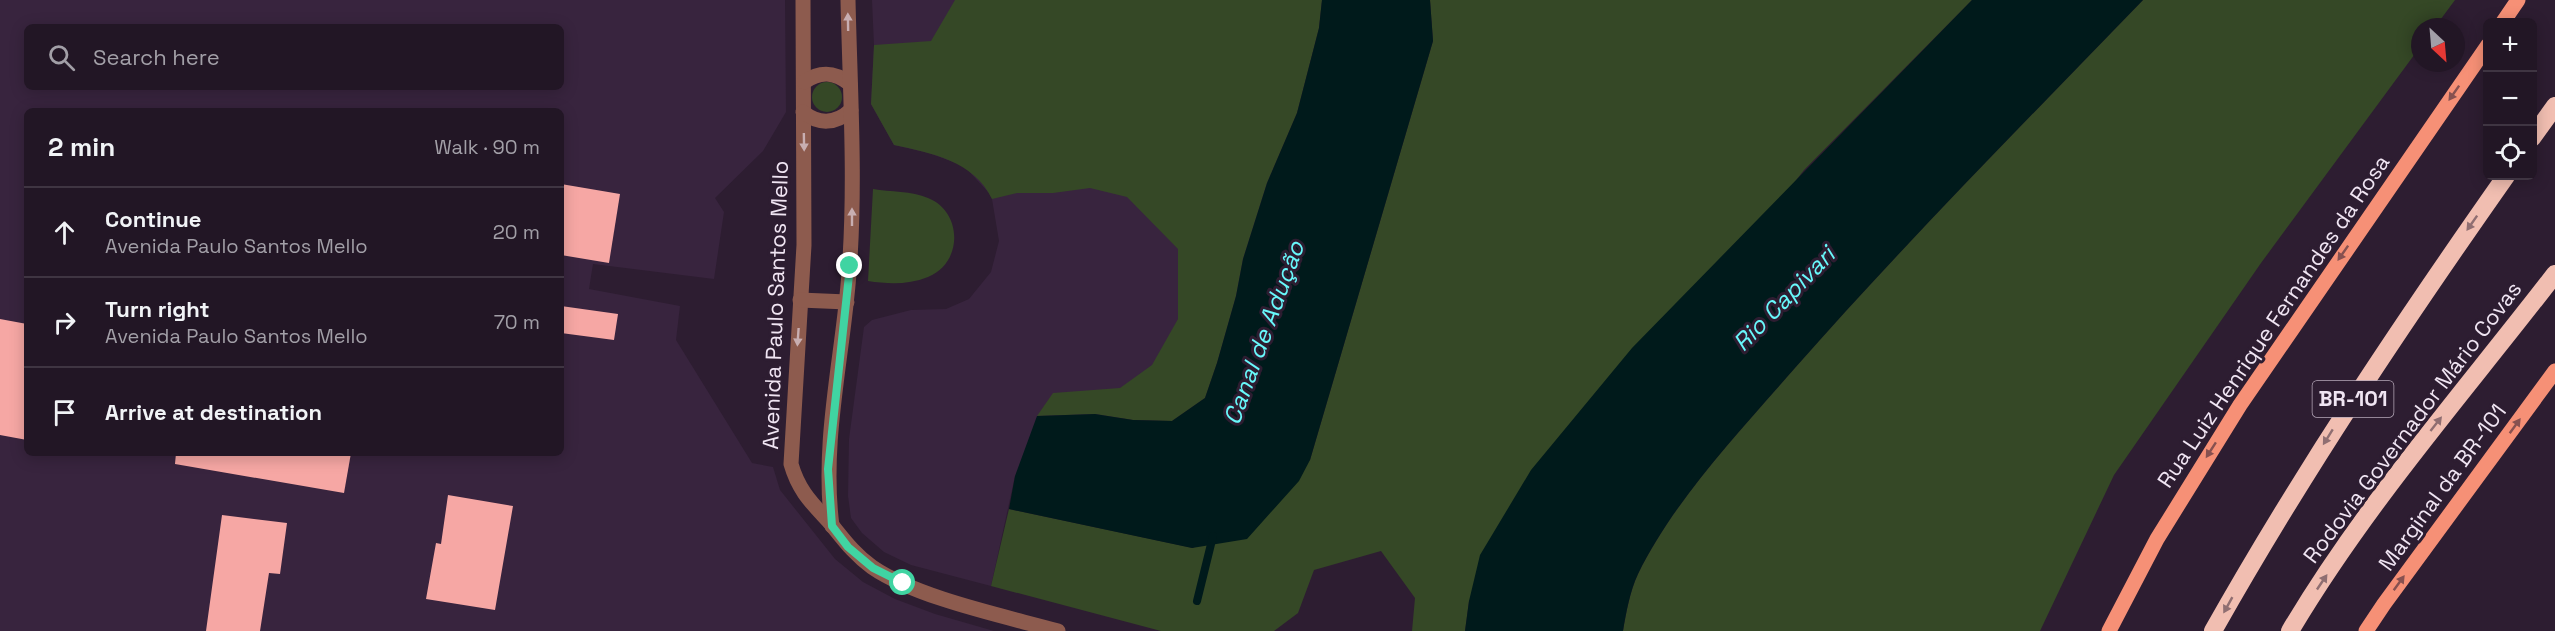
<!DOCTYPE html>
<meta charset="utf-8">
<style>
body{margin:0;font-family:"Space Grotesk",sans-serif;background:#2e2332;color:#f1f3f6}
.controls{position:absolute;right:18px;top:18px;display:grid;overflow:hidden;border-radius:9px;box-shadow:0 3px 15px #0003}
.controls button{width:54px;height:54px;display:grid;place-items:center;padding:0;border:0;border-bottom:2px solid #3f3542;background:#221625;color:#f1f3f6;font:30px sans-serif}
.compass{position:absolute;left:2411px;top:18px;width:54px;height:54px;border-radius:50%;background:#221625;box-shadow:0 3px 15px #0003;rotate:154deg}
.stop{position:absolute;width:18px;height:18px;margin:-14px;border:4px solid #40d4a2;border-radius:50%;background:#fff}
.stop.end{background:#40d4a2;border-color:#fff;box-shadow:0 2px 6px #0008}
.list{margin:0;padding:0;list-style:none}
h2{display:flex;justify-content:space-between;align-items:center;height:78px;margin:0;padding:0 24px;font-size:26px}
h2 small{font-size:20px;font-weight:400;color:#a29fa7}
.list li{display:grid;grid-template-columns:39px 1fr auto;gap:18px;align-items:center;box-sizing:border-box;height:90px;padding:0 24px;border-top:2px solid #3f3542}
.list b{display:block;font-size:22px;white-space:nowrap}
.list p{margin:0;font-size:20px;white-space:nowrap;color:#a29fa7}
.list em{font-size:20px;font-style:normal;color:#a29fa7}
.icon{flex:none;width:33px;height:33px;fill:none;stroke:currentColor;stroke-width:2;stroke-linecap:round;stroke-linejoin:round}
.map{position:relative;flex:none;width:2555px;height:631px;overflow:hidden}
.search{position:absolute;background:#221625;box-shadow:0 3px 15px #0003;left:24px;top:24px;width:540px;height:66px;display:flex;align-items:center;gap:15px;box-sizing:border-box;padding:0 21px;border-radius:9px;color:#a29fa7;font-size:22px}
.panel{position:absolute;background:#221625;box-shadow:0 3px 15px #0003;left:24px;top:108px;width:540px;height:348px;border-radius:9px}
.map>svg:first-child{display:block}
</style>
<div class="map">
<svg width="2555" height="631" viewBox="0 0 2555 631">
<rect width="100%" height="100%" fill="#2d1d31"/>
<g fill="#38243e" fill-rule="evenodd">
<path d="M 0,0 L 785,0 L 786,112 L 763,151 L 715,198 L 724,212 L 714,279 L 593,264 L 589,289 L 680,306 L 676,340 L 752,463 L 773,467 L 780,490 L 835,559 L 863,582 L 895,599 L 935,614 L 994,631 L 0,631 ZM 27,27 L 561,27 L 561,87 L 27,87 ZM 27,111 L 561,111 L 561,453 L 27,453 Z"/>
<path d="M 872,0 L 1322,0 L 1217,363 L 1015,476 L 991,586 L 911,565 L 884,552 L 862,533 L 851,518 L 848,496 L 849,439 L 864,327 L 872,320 L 911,310 L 946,309 L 969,299 L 991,272 L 999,241 L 992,199 L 989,193 L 964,166 L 929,153 L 894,145 L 871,104 L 874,45 Z"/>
</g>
<g fill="#354826">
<path d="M 955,0 L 1322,0 L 1319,28 L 1297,113 L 1267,183 L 1243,259 L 1236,296 L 1217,363 L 1205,398 L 1172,421 L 1133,420 L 1095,414 L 1037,416 L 1053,393 L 1120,388 L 1152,365 L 1178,319 L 1178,249 L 1127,197 L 1090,188 L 1053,193 L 1017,193 L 992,199 C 974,161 931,153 894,145 L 871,104 L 874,45 L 931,41 Z"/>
<path d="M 1430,0 L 1972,0 L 1804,170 L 1469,601 L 1465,631 L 1412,631 L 1415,598 L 1381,551 L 1314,570 L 1298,613 L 1274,631 L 1161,631 L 991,586 L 1009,509 L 1193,548 L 1310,460 L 1433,41 Z"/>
<path d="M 2143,0 L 2455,0 L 2435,27 L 2420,27 L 2420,47 L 2261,263 L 2114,475 L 2040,631 L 1623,631 C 1626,613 1630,591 1638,574 C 1674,500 1740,431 1794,369 C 1906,242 2025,122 2143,0 Z"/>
<circle cx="827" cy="97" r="15"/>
<path d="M 873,189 C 890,192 912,191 928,198 C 963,212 963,263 928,277 C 908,285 888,284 868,281 Z"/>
</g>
<g fill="#001a1b">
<path d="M 1322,0 L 1430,0 L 1433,41 L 1310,460 L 1299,481 L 1247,539 L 1192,548 L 1009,509 L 1015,476 L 1037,416 L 1095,414 L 1133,420 L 1172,421 L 1205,398 L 1217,363 L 1236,296 L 1243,259 L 1267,183 L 1297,113 L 1319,28 Z"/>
<path d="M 1972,0 L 2143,0 C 2025,122 1906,242 1794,369 C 1740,431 1674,500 1638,574 C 1630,591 1626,613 1623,631 L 1465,631 L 1469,601 L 1480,555 L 1531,470 L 1632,348 Z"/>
</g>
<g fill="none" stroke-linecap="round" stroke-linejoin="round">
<path stroke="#001a1b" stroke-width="8" d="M 1197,601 L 1213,536"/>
</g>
<g fill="#f6a7a4">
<path d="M 561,184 L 620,194 L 609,263 L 561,255 Z"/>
<path d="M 561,306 L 618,314 L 614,340 L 561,333 Z"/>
<path d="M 0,319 L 27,324 L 27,440 L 0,435 Z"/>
<path d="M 176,453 L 351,453 L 344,493 L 175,464 Z"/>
<path d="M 448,495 L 513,506 L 495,610 L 426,599 L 436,543 L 441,544 Z"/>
<path d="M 222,515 L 287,523 L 280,574 L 269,573 L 260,631 L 206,631 Z"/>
</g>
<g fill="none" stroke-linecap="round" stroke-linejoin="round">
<g stroke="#8d5b4e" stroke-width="15">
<path d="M 803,0 L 804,245 L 791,464 C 799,492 813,504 831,524 C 844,540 855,555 872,567 C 917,598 1004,616 1058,631"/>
<path d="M 804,82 C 820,71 834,71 850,84"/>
<path d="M 803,112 C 819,125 836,124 851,110"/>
<path d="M 800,300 L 847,302"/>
<path d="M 832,526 C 821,441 843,357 849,273 C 856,182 850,91 848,0"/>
</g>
<g stroke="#f69076" stroke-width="15">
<path d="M 2503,22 L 2518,0"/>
<path d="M 2109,631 L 2157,539 L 2240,405 L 2488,45"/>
<path d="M 2366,631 L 2384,604 L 2555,371"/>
</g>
<g stroke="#f1beb1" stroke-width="18">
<path d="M 2532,138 L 2555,106"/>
<path d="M 2213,631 C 2302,473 2402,324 2506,176"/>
<path d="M 2290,631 C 2366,503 2465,391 2555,274"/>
</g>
</g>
<defs><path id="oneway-solid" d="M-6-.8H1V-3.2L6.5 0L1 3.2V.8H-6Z" transform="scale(1.5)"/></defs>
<g fill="#c8aeb1">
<use href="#oneway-solid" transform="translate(848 22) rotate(-91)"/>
<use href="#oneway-solid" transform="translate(804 142) rotate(89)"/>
<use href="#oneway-solid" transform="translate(852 217) rotate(-90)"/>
<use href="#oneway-solid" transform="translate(798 337) rotate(94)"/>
</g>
<g fill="#875150">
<use href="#oneway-solid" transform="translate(2454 93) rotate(125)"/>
<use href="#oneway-solid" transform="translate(2343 253) rotate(125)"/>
<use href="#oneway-solid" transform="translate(2515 426) rotate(-54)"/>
<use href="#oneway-solid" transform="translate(2211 450) rotate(123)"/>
<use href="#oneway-solid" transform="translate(2399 583) rotate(-54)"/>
</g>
<g fill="#8f6e71">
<use href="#oneway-solid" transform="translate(2472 223) rotate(125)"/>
<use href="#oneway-solid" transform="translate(2436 424) rotate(-52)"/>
<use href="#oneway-solid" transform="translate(2328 437) rotate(122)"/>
<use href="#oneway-solid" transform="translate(2322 582) rotate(-56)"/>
<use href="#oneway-solid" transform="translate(2228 605) rotate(119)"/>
</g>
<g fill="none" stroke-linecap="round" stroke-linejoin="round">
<path stroke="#40d4a2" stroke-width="8" d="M 850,266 L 828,469 L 832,526 L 848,547 L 873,568 L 903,583"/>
</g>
<g text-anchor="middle" stroke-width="6" stroke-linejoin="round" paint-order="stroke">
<rect fill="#2d1d31" stroke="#b6a9b9" stroke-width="1.5" x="2312.5" y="381" width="81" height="36" rx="4.5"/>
<g font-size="21" font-weight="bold" fill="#f0e5f3">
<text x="2353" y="406">BR-101</text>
</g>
<g font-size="22" fill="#f0e5f3" stroke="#2d1d31">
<text transform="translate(775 305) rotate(-88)" y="8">Avenida Paulo Santos Mello</text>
<text transform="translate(2273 321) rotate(-56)" y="8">Rua Luiz Henrique Fernandes da Rosa</text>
<text transform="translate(2412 422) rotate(-53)" y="8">Rodovia Governador Mário Covas</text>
<text transform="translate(2442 487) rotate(-54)" y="8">Marginal da BR-101</text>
</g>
<g font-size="24" font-style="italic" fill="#68f8fb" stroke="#2d1d31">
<text transform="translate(1784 299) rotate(-46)" y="8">Rio Capivari</text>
<text transform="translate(1264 333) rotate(-70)" y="8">Canal de Adução</text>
</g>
</g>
</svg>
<div class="controls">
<button>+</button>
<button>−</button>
<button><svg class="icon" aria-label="locate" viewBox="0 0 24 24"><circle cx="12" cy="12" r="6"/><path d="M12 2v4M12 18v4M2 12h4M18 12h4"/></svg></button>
</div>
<svg class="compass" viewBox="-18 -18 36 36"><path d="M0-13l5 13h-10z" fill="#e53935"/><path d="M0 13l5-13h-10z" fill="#a29fa7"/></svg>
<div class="stop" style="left:903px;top:583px"></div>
<div class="stop end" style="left:850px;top:266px"></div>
<div class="search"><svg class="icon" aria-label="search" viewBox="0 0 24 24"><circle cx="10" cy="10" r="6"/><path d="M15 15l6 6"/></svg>Search here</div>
<section class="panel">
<h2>2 min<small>Walk · 90 m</small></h2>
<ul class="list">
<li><svg class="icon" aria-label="ahead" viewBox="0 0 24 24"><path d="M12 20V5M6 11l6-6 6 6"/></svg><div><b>Continue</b><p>Avenida Paulo Santos Mello</p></div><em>20 m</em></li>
<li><svg class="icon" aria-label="right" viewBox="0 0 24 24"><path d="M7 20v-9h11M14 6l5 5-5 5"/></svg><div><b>Turn right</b><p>Avenida Paulo Santos Mello</p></div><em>70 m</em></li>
<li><svg class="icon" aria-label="arrive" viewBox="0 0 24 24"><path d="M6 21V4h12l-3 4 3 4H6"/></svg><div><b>Arrive at destination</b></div></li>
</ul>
</section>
</div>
